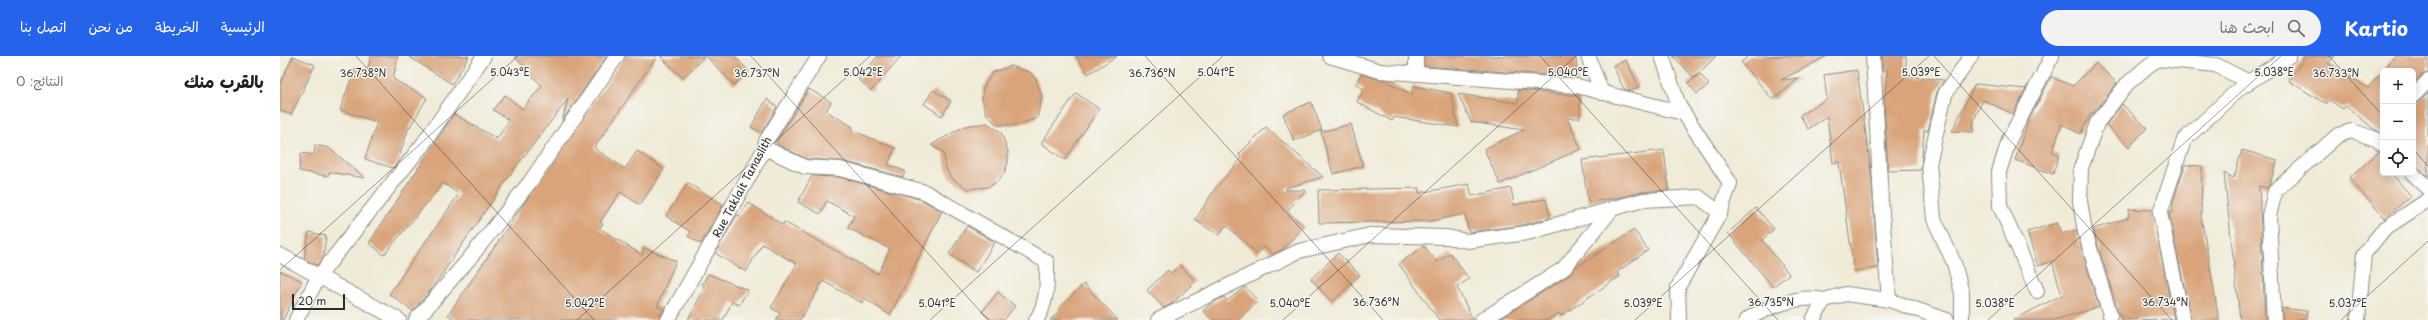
<!DOCTYPE html>
<html lang="ar">
<meta charset="utf-8">
<style>
body{margin:0;font-family:"Playpen Sans","Playpen Sans Arabic",sans-serif;background:#f2f2f2;color:#222;direction:rtl}
.controls{position:absolute;right:12px;top:12px;display:grid;overflow:hidden;border-radius:6px;box-shadow:0 2px 10px #0003}
.controls button{width:36px;height:36px;display:grid;place-items:center;padding:0;border:0;border-bottom:1px solid #e0e0e0;background:#fff;color:#222;font:20px sans-serif}
.scale{position:absolute;left:12px;bottom:10px;width:53px;box-sizing:border-box;padding-left:4px;border:2px solid #2b2b2b;border-top:0;font-size:11px;line-height:14px;white-space:nowrap;color:#2b2b2b;-webkit-text-stroke:3px #f6f6f2;paint-order:stroke}
.list{margin:0;padding:0;list-style:none}
h2{display:flex;justify-content:space-between;align-items:center;height:52px;margin:0;padding:0 16px;font-size:17px}
h2 small{font-size:13px;font-weight:400;color:#767676}
.icon{flex:none;width:22px;height:22px;fill:none;stroke:currentColor;stroke-width:2;stroke-linecap:round;stroke-linejoin:round}
.map{position:relative;flex:none;width:2148px;height:264px;overflow:hidden;direction:ltr}
header{display:flex;align-items:center;gap:24px;box-sizing:border-box;height:56px;padding:0 20px;background:#2563eb;color:#fff}
header strong{font-size:19px}
nav{display:flex;gap:22px;margin-inline-start:auto;font-size:14px}
.search{width:280px;height:36px;background:#f2f2f2;display:flex;align-items:center;gap:10px;box-sizing:border-box;padding:0 14px;border-radius:22px;color:#767676;font-size:15px}
main{display:flex}
aside{flex:1;background:#fff}
.map>svg:first-child{display:block}
</style>
<header>
<strong>Kartio</strong>
<div class="search"><svg class="icon" aria-label="search" viewBox="0 0 24 24"><circle cx="10" cy="10" r="6"/><path d="M15 15l6 6"/></svg>ابحث هنا</div>
<nav><a>الرئيسية</a><a>الخريطة</a><a>من نحن</a><a>اتصل بنا</a></nav>
</header>
<main>
<div class="map">
<svg width="2148" height="264" viewBox="0 0 2148 264">
<rect width="100%" height="100%" fill="#f6f6f2"/>
<filter id="ink" filterUnits="userSpaceOnUse"><feTurbulence type="fractalNoise" baseFrequency=".025" numOctaves="2"/><feDisplacementMap in="SourceGraphic" scale="8" xChannelSelector="R" yChannelSelector="G"/><feConvolveMatrix kernelMatrix="1 2 1 2 8 2 1 2 1" color-interpolation-filters="sRGB"/></filter>
<filter id="wash" filterUnits="userSpaceOnUse"><feTurbulence type="fractalNoise" baseFrequency=".012" numOctaves="4" result="noise"/><feDisplacementMap in="SourceGraphic" scale="16" xChannelSelector="R" yChannelSelector="G"/><feGaussianBlur stdDeviation="0.9" result="paint"/><feColorMatrix in="noise" values="0 0 0 0 0 0 0 0 0 0 0 0 0 0 0 0 0 1.4 0 .05"/><feComposite in="paint" operator="in"/></filter>
<g filter="url(#wash)">
<rect width="100%" height="100%" fill="#f0ebd7"/>
<g id="blocks">
<g fill="#d9a47c">
<path d="M 13,0 L 35,9 L 11,59 L 0,54 L 0,28 Z"/>
<path d="M 91,0 L 118,0 L 113,23 L 147,42 L 128,74 L 117,107 L 113,112 L 85,103 L 97,66 L 60,54 L 75,12 L 87,16 Z"/>
<path d="M 128,0 L 189,0 L 172,28 Z"/>
<path d="M 234,0 L 327,0 L 282,65 L 288,43 L 232,116 L 151,234 L 133,255 L 109,238 L 179,138 L 163,127 L 104,199 L 89,187 L 174,58 L 217,83 L 229,64 L 213,54 L 225,39 L 242,53 L 262,30 Z"/>
<path d="M 345,0 L 377,0 L 314,92 L 345,113 L 357,95 L 384,113 L 360,149 L 340,136 L 320,166 L 323,168 L 319,172 L 362,199 L 364,192 L 396,205 L 377,250 L 384,253 L 378,264 L 176,264 L 168,259 Z"/>
<path d="M 380,0 L 425,0 L 403,22 Z"/>
<path d="M 426,0 L 454,0 L 469,15 L 454,29 Z"/>
<path d="M 598,0 L 621,0 L 591,35 L 578,23 Z"/>
<path d="M 796,0 L 837,0 L 808,18 Z"/>
<path d="M 1144,0 L 1296,0 L 1297,21 L 1144,10 Z"/>
<path d="M 1393,0 L 1436,0 L 1414,22 Z"/>
<path d="M 1469,0 L 1547,0 L 1501,24 L 1520,22 L 1493,44 L 1461,6 Z"/>
<path d="M 1602,0 L 1626,0 L 1626,20 L 1664,24 L 1657,36 L 1648,75 L 1644,74 L 1641,114 L 1608,115 L 1604,46 L 1608,14 L 1602,14 Z"/>
<path d="M 2025,0 L 2055,0 L 2048,7 L 2088,32 L 2115,0 L 2148,0 L 2148,17 L 2142,19 L 2133,28 L 2133,15 L 2103,15 L 2103,78 L 2094,73 L 2066,50 L 2063,53 L 2049,44 L 2046,48 L 2009,25 Z"/>
<path d="M 1346,4 L 1359,31 L 1351,35 L 1344,33 L 1333,10 Z"/>
<path d="M 1816,7 L 1837,27 L 1813,58 L 1812,56 L 1800,78 L 1782,68 L 1772,96 L 1779,99 L 1773,118 L 1735,104 L 1748,66 L 1771,21 L 1793,30 Z"/>
<path d="M 731,10 L 749,16 L 756,23 L 762,41 L 757,62 L 737,69 L 717,69 L 706,57 L 702,42 L 703,32 L 713,16 Z"/>
<path d="M 1577,14 L 1591,115 L 1598,212 L 1574,215 L 1559,106 L 1553,107 L 1547,61 L 1528,73 L 1520,59 L 1547,43 L 1544,19 Z"/>
<path d="M 1081,18 L 1104,24 L 1132,39 L 1133,30 L 1171,37 L 1178,71 L 1114,61 L 1112,65 L 1077,46 L 1084,33 L 1076,28 Z"/>
<path d="M 1420,18 L 1429,29 L 1417,38 L 1408,27 Z"/>
<path d="M 1695,28 L 1745,33 L 1748,29 L 1733,58 L 1703,44 L 1694,64 L 1693,76 L 1672,75 Z"/>
<path d="M 529,33 L 551,46 L 546,55 L 573,71 L 571,74 L 615,92 L 608,109 L 625,115 L 623,121 L 562,105 L 527,103 L 497,88 L 496,86 Z"/>
<path d="M 653,34 L 671,45 L 662,60 L 644,48 Z"/>
<path d="M 1238,34 L 1300,40 L 1300,62 L 1287,62 L 1301,93 L 1220,128 L 1204,93 L 1244,74 L 1191,66 L 1178,38 L 1238,47 Z"/>
<path d="M 796,37 L 819,53 L 785,104 L 761,87 Z"/>
<path d="M 2148,37 L 2148,120 L 2133,109 L 2133,48 L 2139,46 Z"/>
<path d="M 487,43 L 497,51 L 481,77 L 471,71 Z"/>
<path d="M 1031,46 L 1042,74 L 1014,85 L 1003,58 Z"/>
<path d="M 1842,48 L 1867,72 L 1849,91 L 1826,69 Z"/>
<path d="M 707,67 L 721,76 L 728,96 L 728,107 L 724,117 L 717,126 L 708,131 L 688,133 L 671,122 L 666,113 L 664,97 L 651,89 L 685,70 Z"/>
<path d="M 1071,68 L 1083,110 L 1053,118 L 1041,76 Z"/>
<path d="M 986,71 L 1043,121 L 1006,132 L 1006,134 L 1026,134 L 1007,155 L 1024,170 L 1003,193 L 993,198 L 984,190 L 977,198 L 946,169 L 939,179 L 915,164 L 935,133 L 961,103 L 959,98 Z"/>
<path d="M 35,89 L 49,92 L 85,122 L 49,116 L 48,120 L 19,115 L 21,97 L 34,99 Z"/>
<path d="M 1384,94 L 1389,134 L 1362,136 L 1337,142 L 1308,146 L 1302,104 Z"/>
<path d="M 1962,94 L 1997,104 L 1990,128 L 1987,132 L 1979,130 L 1985,264 L 1960,264 L 1944,117 L 1954,122 Z"/>
<path d="M 2099,96 L 2103,97 L 2103,117 L 2111,117 L 2131,140 L 2105,162 L 2069,122 Z"/>
<path d="M 1905,109 L 1922,110 L 1921,160 L 1939,264 L 1911,264 L 1889,157 L 1892,156 L 1893,146 Z"/>
<path d="M 532,120 L 559,121 L 642,144 L 662,155 L 610,259 L 584,242 L 582,247 L 543,225 L 520,264 L 496,264 L 500,257 L 491,252 L 517,208 L 482,188 L 466,216 L 435,197 L 457,159 L 459,160 L 469,147 L 503,169 L 504,166 L 598,218 L 610,193 L 568,172 L 574,160 L 547,145 L 540,158 L 518,146 Z"/>
<path d="M 408,127 L 443,149 L 421,188 L 408,180 L 411,176 L 386,160 Z"/>
<path d="M 1189,128 L 1192,140 L 1231,132 L 1234,149 L 1266,143 L 1270,162 L 1238,170 L 1189,176 L 1185,158 L 1151,165 L 1039,167 L 1038,134 L 1139,132 L 1139,137 Z"/>
<path d="M 1476,152 L 1494,173 L 1482,184 L 1509,218 L 1493,231 L 1448,177 Z"/>
<path d="M 1849,153 L 1872,154 L 1894,263 L 1841,264 L 1813,173 L 1848,162 Z"/>
<path d="M 1777,167 L 1781,178 L 1796,174 L 1819,251 L 1774,264 L 1733,264 L 1782,239 L 1772,205 L 1758,210 L 1747,176 Z"/>
<path d="M 687,170 L 715,186 L 696,216 L 669,198 Z"/>
<path d="M 1354,174 L 1368,194 L 1337,216 L 1340,220 L 1281,260 L 1279,257 L 1268,264 L 1218,264 L 1288,220 L 1295,212 Z"/>
<path d="M 29,176 L 46,180 L 43,202 L 37,209 L 24,203 Z"/>
<path d="M 1144,190 L 1157,206 L 1170,197 L 1189,223 L 1177,231 L 1193,264 L 1159,264 L 1119,208 Z"/>
<path d="M 1058,197 L 1080,219 L 1052,246 L 1031,223 Z"/>
<path d="M 900,209 L 915,225 L 892,248 L 884,252 L 867,234 L 888,214 L 891,217 Z"/>
<path d="M 0,215 L 22,225 L 3,264 L 0,264 Z"/>
<path d="M 428,218 L 468,234 L 459,249 L 452,246 L 443,264 L 408,264 L 425,231 L 422,229 Z"/>
<path d="M 804,228 L 838,264 L 770,264 L 780,255 L 778,253 Z"/>
<path d="M 965,231 L 978,245 L 958,264 L 932,264 L 923,255 L 930,248 L 944,241 L 947,245 Z"/>
<path d="M 718,236 L 735,250 L 724,264 L 712,264 L 702,256 Z"/>
<path d="M 2002,252 L 2027,255 L 2026,264 L 2002,264 Z"/>
</g>
</g>
</g>
<g filter="url(#ink)">
<use href="#blocks" fill-opacity="0" stroke="#8e8b81" stroke-width="1"/>
<g fill="none" stroke-linecap="round" stroke-linejoin="round">
<defs>
<g id="street">
<path d="M 1050,0 L 1100,15 L 1297,30 L 1403,57"/>
<path d="M 1308,0 L 1322,37"/>
<path d="M 1382,0 L 1399,50 L 1450,127 L 1440,157"/>
<path d="M 1593,0 L 1601,145 L 1609,244"/>
<path d="M 1136,18 L 1136,0"/>
<path d="M 2133,40 L 2148,25"/>
<path d="M 485,92 L 525,111 L 560,113 L 645,136 L 767,206 C 767,226 768,247 756,264"/>
<path d="M 2132,117 L 2148,132"/>
<path d="M 0,199 L 119,264"/>
<path d="M 1757,235 L 1720,150 L 1719,116 L 1729,84 L 1772,0"/>
<path d="M 1544,244 L 1566,238 L 1609,244 L 1667,264"/>
<path d="M 1830,259 L 1805,176 L 1800,145 L 1801,112 L 1817,67 L 1847,28 L 1869,9 L 1879,3 L 1936,9 L 1969,26"/>
<path d="M 16,264 L 39,220 L 143,88 L 204,0"/>
<path d="M 136,264 L 189,203 L 250,126 L 337,0"/>
<path d="M 388,264 L 485,92 L 486,85 L 539,0"/>
<path d="M 878,264 L 1019,195 L 1090,179 L 1167,181 L 1187,185 L 1247,177 L 1363,144 L 1419,141 L 1440,157 L 1398,231 L 1399,264"/>
<path d="M 1202,264 L 1283,213 L 1333,152"/>
<path d="M 1466,264 C 1488,251 1519,238 1544,244 L 1533,264"/>
<path d="M 1682,264 L 1682,237 L 1674,207 L 1654,163 L 1649,108 L 1665,38 L 1691,0"/>
<path d="M 1903,264 L 1880,157 L 1904,84 L 1961,31 L 2009,0"/>
<path d="M 1994,264 L 1989,160 L 1995,135 L 2058,79 L 2072,75 L 2096,83 L 2103,89"/>
<path d="M 2078,264 L 2084,198 L 2104,173 L 2148,144"/>
</g>
</defs>
<use href="#street" stroke="#8e8b81" stroke-width="16"/>
<use href="#street" stroke="#fff" stroke-width="14"/>
</g>
</g>
<path fill="none" stroke="#2b2b2b" stroke-width="1" stroke-opacity="0.45" d="M 76,0 L 314,264M 471,0 L 708,264M 865,0 L 1103,264M 1260,0 L 1498,264M 1654,0 L 1892,264M 2049,0 L 2103,60M 2133,93 L 2148,110M 0,214 L 238,0M 297,264 L 590,0M 650,264 L 943,0M 1003,264 L 1296,0M 1355,264 L 1649,0M 1708,264 L 2001,0M 2061,264 L 2148,185"/>
<g text-anchor="middle" stroke-width="3" stroke-linejoin="round" paint-order="stroke">
<g font-size="11" fill="#2b2b2b" stroke="#f6f6f2">
<text transform="translate(462 131) rotate(-62)" y="4">Rue Taklait Tanaslith</text>
</g>
</g>
<g font-size="10" text-anchor="middle" fill="#2b2b2b" stroke="#f6f6f2" stroke-width="3" stroke-linejoin="round" paint-order="stroke">
<text x="230" y="20">5.043°E</text>
<text x="583" y="20">5.042°E</text>
<text x="1641" y="20">5.039°E</text>
<text x="1994" y="20">5.038°E</text>
<text x="936" y="20">5.041°E</text>
<text x="1288" y="20">5.040°E</text>
<text x="83" y="21">36.738°N</text>
<text x="872" y="21">36.736°N</text>
<text x="2056" y="21">36.733°N</text>
<text x="477" y="21">36.737°N</text>
<text x="1096" y="250">36.736°N</text>
<text x="1491" y="250">36.735°N</text>
<text x="1885" y="250">36.734°N</text>
<text x="305" y="251">5.042°E</text>
<text x="657" y="251">5.041°E</text>
<text x="1010" y="251">5.040°E</text>
<text x="1363" y="251">5.039°E</text>
<text x="1715" y="251">5.038°E</text>
<text x="2068" y="251">5.037°E</text>
</g>
</svg>
<div class="controls">
<button>+</button>
<button>−</button>
<button><svg class="icon" aria-label="locate" viewBox="0 0 24 24"><circle cx="12" cy="12" r="6"/><path d="M12 2v4M12 18v4M2 12h4M18 12h4"/></svg></button>
</div>
<div class="scale">20 m</div>
</div>
<aside>
<h2>بالقرب منك<small>النتائج: 0</small></h2>
<ul class="list">
</ul>
</aside>
</main>
